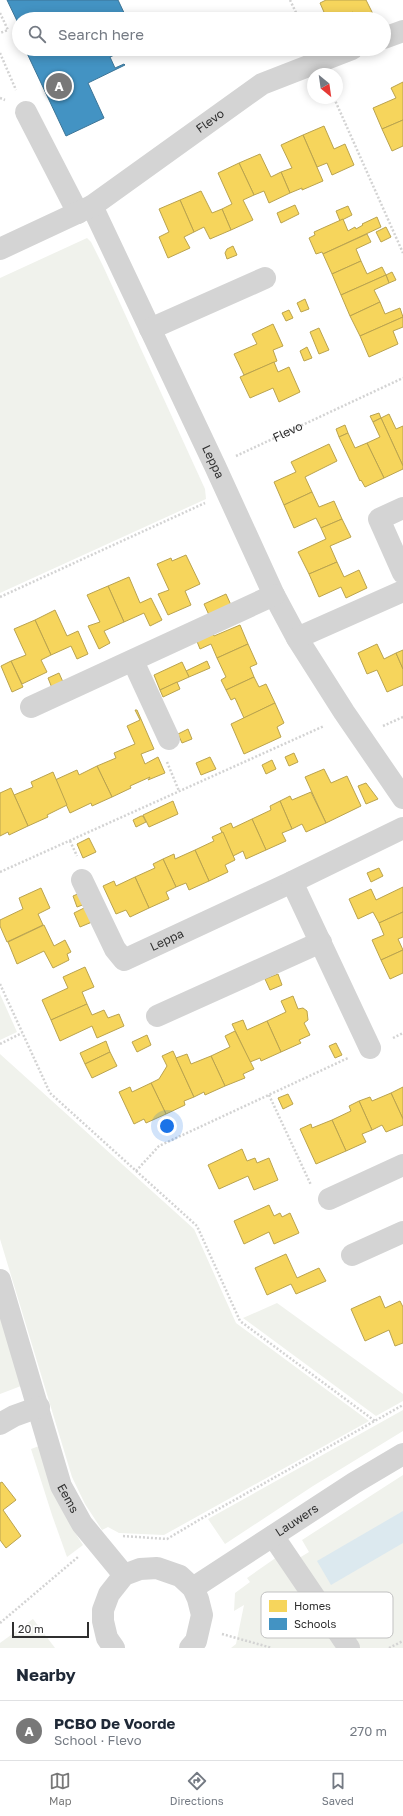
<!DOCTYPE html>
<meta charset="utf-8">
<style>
body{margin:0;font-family:"Golos Text",sans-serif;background:#f6f6f7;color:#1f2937}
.compass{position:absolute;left:307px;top:68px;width:36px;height:36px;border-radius:50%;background:#fff;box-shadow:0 2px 10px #0003;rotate:151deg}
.scale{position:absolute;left:12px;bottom:10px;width:77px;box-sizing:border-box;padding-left:4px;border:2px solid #2f2f2f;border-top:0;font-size:11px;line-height:14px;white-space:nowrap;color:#2f2f2f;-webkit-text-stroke:3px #fff;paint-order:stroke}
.you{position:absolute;left:167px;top:1126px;width:14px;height:14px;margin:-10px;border:3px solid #fff;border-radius:50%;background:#1a73e8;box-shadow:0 0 0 6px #1a73e833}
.badge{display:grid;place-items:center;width:26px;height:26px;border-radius:50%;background:#787878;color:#fff;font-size:13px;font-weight:700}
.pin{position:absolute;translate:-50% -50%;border:2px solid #fff;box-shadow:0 1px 4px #0006}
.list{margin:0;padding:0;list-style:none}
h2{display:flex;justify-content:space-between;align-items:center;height:52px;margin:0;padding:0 16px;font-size:17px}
h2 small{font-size:13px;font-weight:400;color:#747a83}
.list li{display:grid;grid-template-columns:26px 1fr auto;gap:12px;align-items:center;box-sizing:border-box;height:60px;padding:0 16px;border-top:1px solid #e0e1e3}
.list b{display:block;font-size:15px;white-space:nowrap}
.list p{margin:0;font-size:13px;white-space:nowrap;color:#747a83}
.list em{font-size:13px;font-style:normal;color:#747a83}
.icon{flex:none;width:22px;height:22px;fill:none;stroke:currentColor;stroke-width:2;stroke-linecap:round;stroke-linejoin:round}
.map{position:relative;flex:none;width:403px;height:1648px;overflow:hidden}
.search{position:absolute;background:#fff;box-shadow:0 2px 10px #0003;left:12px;right:12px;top:12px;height:44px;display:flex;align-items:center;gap:10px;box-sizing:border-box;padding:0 14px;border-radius:22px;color:#747a83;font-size:15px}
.sheet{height:112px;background:#fff}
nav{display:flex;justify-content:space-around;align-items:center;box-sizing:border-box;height:56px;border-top:1px solid #e0e1e3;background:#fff;font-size:11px;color:#747a83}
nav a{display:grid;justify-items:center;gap:2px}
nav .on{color:#787878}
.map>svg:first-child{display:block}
</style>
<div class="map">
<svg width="403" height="1648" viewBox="0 0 403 1648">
<rect width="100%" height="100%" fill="#fff"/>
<g fill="#f0f2ec">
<path d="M 87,238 L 91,242 L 103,266 L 205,489 L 206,499 L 0,593 L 0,278 Z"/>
<path d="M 0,994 L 17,1032 L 0,1040 Z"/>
<path d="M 0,1054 L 194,1229 L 236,1323 L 369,1421 L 164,1535 L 119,1533 L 108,1527 L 102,1530 L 85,1504 L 72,1477 L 0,1239 Z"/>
<path d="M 277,1303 L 403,1394 L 403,1401 L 376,1416 L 243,1318 Z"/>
<path d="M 0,1316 L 21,1386 L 0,1394 Z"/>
<path d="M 403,1410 L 403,1431 L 313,1486 L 225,1544 L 208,1519 Z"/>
<path d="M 39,1446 C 51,1483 61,1512 83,1545 L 67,1557 L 52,1515 L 31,1449 Z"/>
<path d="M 403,1475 L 403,1648 L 231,1648 L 236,1644 L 244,1605 L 234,1611 L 235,1593 L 250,1582 L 247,1578 L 277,1557 L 286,1566 L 309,1552 L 302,1540 Z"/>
<path d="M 33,1619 L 55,1648 L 0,1648 L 0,1643 Z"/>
</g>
<path fill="#dce9ef" d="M 403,1511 L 403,1543 L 331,1585 L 317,1561 Z"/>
<g fill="#f6d55c" stroke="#baa34e">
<path d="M 326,0 L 366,0 L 373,14 L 362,19 L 356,19 L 353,12 L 338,19 L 327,19 L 320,3 Z"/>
<path d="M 403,82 L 403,120 L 382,129 L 373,108 L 396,98 L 391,88 Z"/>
<path d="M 403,120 L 403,146 L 392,151 L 382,129 Z"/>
<path d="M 324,126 L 334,149 L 345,144 L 354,165 L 332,175 L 327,163 L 317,167 L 303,135 Z"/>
<path d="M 303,135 L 323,181 L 302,190 L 302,188 L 290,193 L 281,172 L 292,168 L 281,145 Z"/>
<path d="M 260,154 L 271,177 L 281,172 L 290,193 L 269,203 L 264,191 L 254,195 L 239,163 Z"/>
<path d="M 239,163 L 254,195 L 243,200 L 253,220 L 231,230 L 222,209 L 232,204 L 218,173 Z"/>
<path d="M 201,191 L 212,213 L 222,209 L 231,230 L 210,239 L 204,227 L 194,232 L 180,200 Z"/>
<path d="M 180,200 L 194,232 L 184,237 L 190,248 L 168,258 L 159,237 L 169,232 L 159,209 Z"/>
<path d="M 295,205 L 299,214 L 281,223 L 277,213 Z"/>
<path d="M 348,206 L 352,215 L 340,221 L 336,211 Z"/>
<path d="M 377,217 L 381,227 L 323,254 L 322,252 L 316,254 L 309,238 L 315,235 L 314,232 L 343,219 L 348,231 L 355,227 L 356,229 L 363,225 L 362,224 Z"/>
<path d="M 386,227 L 391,237 L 381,242 L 376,232 Z"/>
<path d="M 367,234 L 371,242 L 356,249 L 361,261 L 332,274 L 323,254 Z"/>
<path d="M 233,246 L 237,255 L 227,259 L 225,253 L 227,249 Z"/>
<path d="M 361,261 L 367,274 L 382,267 L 386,275 L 341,295 L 332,274 Z"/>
<path d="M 392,272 L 396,280 L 389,283 L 386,275 Z"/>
<path d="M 386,275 L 389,283 L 374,290 L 380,302 L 350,316 L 341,295 Z"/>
<path d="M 305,299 L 309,309 L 301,312 L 297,303 Z"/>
<path d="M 380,302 L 385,314 L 400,308 L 403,317 L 360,336 L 350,316 Z"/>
<path d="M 289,310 L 293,318 L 286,321 L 282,313 Z"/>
<path d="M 403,317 L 403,327 L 393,331 L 398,344 L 369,357 L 360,336 Z"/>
<path d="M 273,324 L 283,346 L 273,350 L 277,361 L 244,375 L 234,354 L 257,344 L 252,334 Z"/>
<path d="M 319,328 L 329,350 L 319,354 L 310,332 Z"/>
<path d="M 307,347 L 312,358 L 304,361 L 300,351 Z"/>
<path d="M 274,362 L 278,372 L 289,367 L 300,392 L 279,402 L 273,388 L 250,398 L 240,377 Z"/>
<path d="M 379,413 L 381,418 L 373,422 L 370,416 Z"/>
<path d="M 389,414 L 396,429 L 403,426 L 403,466 L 381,418 Z"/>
<path d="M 381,418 L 403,466 L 403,469 L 384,478 L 367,443 L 380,437 L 373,422 Z"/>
<path d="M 345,425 L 348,433 L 339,437 L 336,429 Z"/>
<path d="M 348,433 L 355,448 L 367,443 L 384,478 L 365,487 L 361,480 L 360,481 L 339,437 Z"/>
<path d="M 329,444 L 337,461 L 305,477 L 312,492 L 284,505 L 274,482 L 296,472 L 291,462 Z"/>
<path d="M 312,492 L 319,507 L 334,501 L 342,519 L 321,528 L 316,518 L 294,528 L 284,505 Z"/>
<path d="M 342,519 L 351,537 L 330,546 L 337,562 L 309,574 L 298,552 L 326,539 L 321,528 Z"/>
<path d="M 186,555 L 200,584 L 185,591 L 191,605 L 168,615 L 158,594 L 169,590 L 157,564 L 171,558 L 172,561 Z"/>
<path d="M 337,562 L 344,577 L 359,570 L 367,588 L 346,598 L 341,587 L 319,597 L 309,574 Z"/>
<path d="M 129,577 L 140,603 L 151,598 L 162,620 L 150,626 L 144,613 L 124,622 L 108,586 Z"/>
<path d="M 108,586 L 124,622 L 104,631 L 110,643 L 99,649 L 88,626 L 100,622 L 87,595 Z"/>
<path d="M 226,594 L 231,605 L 209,615 L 204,604 Z"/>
<path d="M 55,610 L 67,636 L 78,631 L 88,654 L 77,659 L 71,646 L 51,655 L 35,620 Z"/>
<path d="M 35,620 L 51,655 L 41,660 L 47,672 L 22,684 L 11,661 L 26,655 L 14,629 Z"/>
<path d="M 240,625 L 248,644 L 217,658 L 211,644 L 200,649 L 196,639 L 212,632 L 214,636 Z"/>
<path d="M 248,644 L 257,664 L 250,667 L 254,677 L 226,690 L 221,680 L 226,677 L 217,658 Z"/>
<path d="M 377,644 L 384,659 L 396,653 L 403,669 L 403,685 L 387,692 L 377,670 L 367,674 L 358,653 Z"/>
<path d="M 403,650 L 403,669 L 396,653 Z"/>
<path d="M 11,661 L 23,687 L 12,692 L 1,666 Z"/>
<path d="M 207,661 L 210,668 L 189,677 L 186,671 Z"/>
<path d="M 182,662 L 189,677 L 160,690 L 154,675 Z"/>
<path d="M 59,673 L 63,682 L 52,688 L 48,678 Z"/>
<path d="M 254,677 L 259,687 L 266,684 L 275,703 L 244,718 L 235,698 L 231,700 L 226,690 Z"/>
<path d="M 177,682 L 180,689 L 163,697 L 160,690 Z"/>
<path d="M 275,703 L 284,723 L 277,727 L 281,737 L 244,754 L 231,724 Z"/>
<path d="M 135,710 L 137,710 L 154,749 L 141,754 L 145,764 L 158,757 L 165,773 L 148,780 L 150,777 L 130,786 L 131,788 L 112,797 L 97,766 L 116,758 L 114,753 L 135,744 L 127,726 L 140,720 Z"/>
<path d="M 188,729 L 192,739 L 182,743 L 178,734 Z"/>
<path d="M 294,753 L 298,762 L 289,766 L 285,757 Z"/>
<path d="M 210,757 L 216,769 L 201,775 L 196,763 Z"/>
<path d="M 272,760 L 276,769 L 266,774 L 262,765 Z"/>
<path d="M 97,766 L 112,797 L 92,806 L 91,803 L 70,813 L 55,780 L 77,770 L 79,775 Z"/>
<path d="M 324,769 L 331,783 L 347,776 L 361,806 L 326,823 L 305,777 Z"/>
<path d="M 53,772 L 67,805 L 47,815 L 48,817 L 28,826 L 14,795 L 33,787 L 31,782 Z"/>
<path d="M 366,783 L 378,799 L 366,804 L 358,786 Z"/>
<path d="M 11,788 L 28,826 L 9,835 L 8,832 L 0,836 L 0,793 Z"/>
<path d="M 311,792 L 326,823 L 306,832 L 302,824 L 292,829 L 280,801 L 290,796 L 292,800 Z"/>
<path d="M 173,801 L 178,814 L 149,827 L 143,815 Z"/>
<path d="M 280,801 L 292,829 L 282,833 L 286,841 L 266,850 L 252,819 L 271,810 L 270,806 Z"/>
<path d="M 141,816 L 143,816 L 146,822 L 136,827 L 133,820 Z"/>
<path d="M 252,819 L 266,850 L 246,859 L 243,851 L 233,856 L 220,828 L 231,823 L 233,828 Z"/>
<path d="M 223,832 L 235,860 L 225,865 L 228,872 L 209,881 L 195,850 L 214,841 L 212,837 Z"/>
<path d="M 89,838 L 96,852 L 83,858 L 77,844 Z"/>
<path d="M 195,850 L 209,881 L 189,890 L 186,883 L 176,887 L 163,859 L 174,854 L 175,859 Z"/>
<path d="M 163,859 L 176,887 L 166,892 L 169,899 L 149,908 L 135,877 L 155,868 L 153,864 Z"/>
<path d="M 379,868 L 383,876 L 371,882 L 367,873 Z"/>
<path d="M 135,877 L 149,908 L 130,917 L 126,910 L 116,914 L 103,886 L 114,881 L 116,886 Z"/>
<path d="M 403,887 L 403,912 L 379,923 L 373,912 L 358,919 L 349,899 L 371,889 L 376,900 Z"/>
<path d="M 41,888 L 50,908 L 38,914 L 43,925 L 7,942 L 0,926 L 0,920 L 23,909 L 19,898 Z"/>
<path d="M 80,893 L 85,904 L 77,907 L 73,896 Z"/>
<path d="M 86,907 L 92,922 L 80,927 L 74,913 Z"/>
<path d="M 403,912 L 403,937 L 398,939 L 403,950 L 381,960 L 372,940 L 384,935 L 379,923 Z"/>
<path d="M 44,925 L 54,946 L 65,940 L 71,952 L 67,954 L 69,960 L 53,968 L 44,951 L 17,964 L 8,942 Z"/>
<path d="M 403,950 L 403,973 L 390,979 L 381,960 Z"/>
<path d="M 85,967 L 94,987 L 82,992 L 87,1004 L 51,1020 L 42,1000 L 68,988 L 63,977 Z"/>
<path d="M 278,974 L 282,985 L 270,990 L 265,979 Z"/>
<path d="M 293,996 L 298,1009 L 303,1008 L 307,1011 L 308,1020 L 304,1023 L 310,1035 L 299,1040 L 301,1043 L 281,1052 L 267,1021 L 286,1012 L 281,1001 Z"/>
<path d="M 87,1004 L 92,1015 L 104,1010 L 108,1018 L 119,1014 L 124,1026 L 97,1038 L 92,1026 L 60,1041 L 51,1020 Z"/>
<path d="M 243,1020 L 247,1030 L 267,1021 L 281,1052 L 261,1061 L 260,1058 L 250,1062 L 232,1024 Z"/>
<path d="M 235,1031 L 254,1069 L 243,1074 L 245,1078 L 225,1086 L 211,1056 L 230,1047 L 225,1036 Z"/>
<path d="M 147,1035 L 151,1045 L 137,1052 L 132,1042 Z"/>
<path d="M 106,1041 L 110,1052 L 85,1064 L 80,1053 Z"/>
<path d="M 336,1043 L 342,1055 L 335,1058 L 329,1046 Z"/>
<path d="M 173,1051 L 194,1097 L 184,1101 L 185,1105 L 166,1114 L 151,1083 L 159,1079 L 167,1066 L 162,1056 Z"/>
<path d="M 110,1052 L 117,1066 L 92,1078 L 85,1064 Z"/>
<path d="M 187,1054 L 191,1064 L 211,1056 L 225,1086 L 205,1095 L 204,1092 L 194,1097 L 176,1058 Z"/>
<path d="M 151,1083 L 166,1114 L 146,1123 L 144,1119 L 134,1124 L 119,1092 L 130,1087 L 132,1092 Z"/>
<path d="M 403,1087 L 403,1119 L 391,1093 Z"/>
<path d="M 391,1093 L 403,1119 L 403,1125 L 386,1132 L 382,1125 L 372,1130 L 359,1101 L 370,1097 L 372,1101 Z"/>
<path d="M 288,1094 L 293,1104 L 283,1109 L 278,1098 Z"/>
<path d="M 359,1101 L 372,1130 L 362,1134 L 366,1142 L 346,1151 L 332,1120 L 351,1111 L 349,1106 Z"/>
<path d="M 332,1120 L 346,1151 L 316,1164 L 300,1129 L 311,1124 L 312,1128 Z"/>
<path d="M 242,1149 L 247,1161 L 255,1158 L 257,1163 L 269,1158 L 278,1180 L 254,1190 L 248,1176 L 219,1189 L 208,1165 Z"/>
<path d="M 269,1205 L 274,1216 L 280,1213 L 282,1217 L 290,1213 L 299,1233 L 274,1244 L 269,1232 L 244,1244 L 234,1221 Z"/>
<path d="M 286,1254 L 297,1278 L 319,1268 L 326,1281 L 296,1294 L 291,1284 L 267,1295 L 255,1268 Z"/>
<path d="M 380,1296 L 385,1308 L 400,1301 L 403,1307 L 403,1343 L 395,1346 L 389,1330 L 365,1341 L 351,1309 Z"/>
<path d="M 2,1482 L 16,1500 L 3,1510 L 21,1536 L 6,1548 L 0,1540 L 0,1483 Z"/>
</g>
<g fill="#4393c3" stroke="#3d7597">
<path d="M 7,0 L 118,0 L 127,19 L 19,19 L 19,25 Z"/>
<path d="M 25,49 L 127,49 L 110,57 L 115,68 L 124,64 L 125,65 L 88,83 L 104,118 L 66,136 Z"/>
</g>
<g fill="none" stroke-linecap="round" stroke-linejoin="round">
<g stroke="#d3d3d3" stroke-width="2.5" stroke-dasharray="2 2" stroke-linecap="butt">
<path d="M 290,0 L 299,19"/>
<path d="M 0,13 L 8,30 L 0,33"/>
<path d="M 0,53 L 16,90"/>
<path d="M 0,98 L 5,100"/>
<path d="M 334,98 L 403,253"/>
<path id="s1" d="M 236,456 L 403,378"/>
<path d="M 0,597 L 205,503"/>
<path d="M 383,726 L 403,717"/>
<path d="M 167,762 L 179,791"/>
<path d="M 70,841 L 77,856"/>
<path d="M 0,872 L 324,726"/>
<path d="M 0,984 L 50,1093 L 197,1226 L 240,1321 L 375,1421"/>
<path d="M 393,1038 L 403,1033"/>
<path d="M 0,1044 L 22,1033"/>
<path d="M 269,1095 L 311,1185"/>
<path d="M 136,1171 L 159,1146 L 348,1058"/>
<path d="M 123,1536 L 167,1539 L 199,1520 L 403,1405"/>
<path d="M 0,1623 L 78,1557"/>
<path d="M 222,1634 L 272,1648"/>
<path d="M 389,1648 L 403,1641"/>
</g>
<g stroke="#d4d4d4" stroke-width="22">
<path d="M 384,38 L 403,31"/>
<path d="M 26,112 L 78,213"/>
<path id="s2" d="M 92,206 L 215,466 L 274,595 L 297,638 L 344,712 L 403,798"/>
<path id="s3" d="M 0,249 L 92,206 L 262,84 L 352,49"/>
<path d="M 150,329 L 265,278"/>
<path d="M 403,508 L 379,519 L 403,573"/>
<path d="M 297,638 L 403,591"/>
<path d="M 133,661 L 169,739"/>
<path d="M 31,707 L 274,595"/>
<path id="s4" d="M 82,880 L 115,949 L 124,960 L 292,882"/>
<path d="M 157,1016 L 321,942"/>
<path d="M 370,1048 L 292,882 L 403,828"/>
<path d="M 329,1199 L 403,1165"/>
<path d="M 352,1255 L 403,1232"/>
<path id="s5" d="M 0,1280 L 61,1486 L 82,1524 L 124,1575"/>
<path d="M 0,1424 L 14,1416 L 39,1407"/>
<path d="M 273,1536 L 349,1648"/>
<path id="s6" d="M 193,1588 L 354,1483 L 403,1454"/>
<path d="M 114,1648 L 107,1638 L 103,1621 L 103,1610 L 109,1594 L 124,1575 L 140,1569 L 157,1568 L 180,1576 L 193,1588 L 198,1599 L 202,1615 L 196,1641 L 190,1648"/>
</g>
</g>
<g text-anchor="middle" stroke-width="4" stroke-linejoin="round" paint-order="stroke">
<g font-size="12" fill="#2f2f2f" stroke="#fff">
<text dy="4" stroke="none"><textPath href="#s3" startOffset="247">Flevo</textPath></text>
<text dy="4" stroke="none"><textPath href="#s1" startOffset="57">Flevo</textPath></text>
<text dy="4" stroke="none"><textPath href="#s2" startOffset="283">Leppa</textPath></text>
<text dy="4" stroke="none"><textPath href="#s4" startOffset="138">Leppa</textPath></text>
<text dy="4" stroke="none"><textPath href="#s5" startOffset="229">Eems</textPath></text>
<text dy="4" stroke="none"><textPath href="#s6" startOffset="124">Lauwers</textPath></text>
</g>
</g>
<rect x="261" y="1592" width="132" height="46" rx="6" fill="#fff" stroke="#c1c1c1" stroke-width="1"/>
<rect x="269" y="1600" width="18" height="12" fill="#f6d55c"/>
<rect x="269" y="1618" width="18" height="12" fill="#4393c3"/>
<g font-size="11" fill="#2f2f2f">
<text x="294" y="1610">Homes</text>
<text x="294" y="1628">Schools</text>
</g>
</svg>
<svg class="compass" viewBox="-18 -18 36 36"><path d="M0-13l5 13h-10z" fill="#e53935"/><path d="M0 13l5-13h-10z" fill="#747a83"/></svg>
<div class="scale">20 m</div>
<div class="you"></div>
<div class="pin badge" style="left:59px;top:86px">A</div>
<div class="search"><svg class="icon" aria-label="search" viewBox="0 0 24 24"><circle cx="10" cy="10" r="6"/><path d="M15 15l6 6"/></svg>Search here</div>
</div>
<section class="sheet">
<h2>Nearby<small></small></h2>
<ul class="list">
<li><span class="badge">A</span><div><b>PCBO De Voorde</b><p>School · Flevo</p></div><em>270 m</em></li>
</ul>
</section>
<nav>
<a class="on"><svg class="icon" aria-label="map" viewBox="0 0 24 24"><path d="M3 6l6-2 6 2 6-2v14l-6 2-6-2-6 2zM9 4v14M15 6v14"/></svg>Map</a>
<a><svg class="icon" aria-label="directions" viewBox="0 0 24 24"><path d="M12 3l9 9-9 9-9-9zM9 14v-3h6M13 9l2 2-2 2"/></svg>Directions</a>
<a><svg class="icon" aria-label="saved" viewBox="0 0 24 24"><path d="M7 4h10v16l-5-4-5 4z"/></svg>Saved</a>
</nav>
